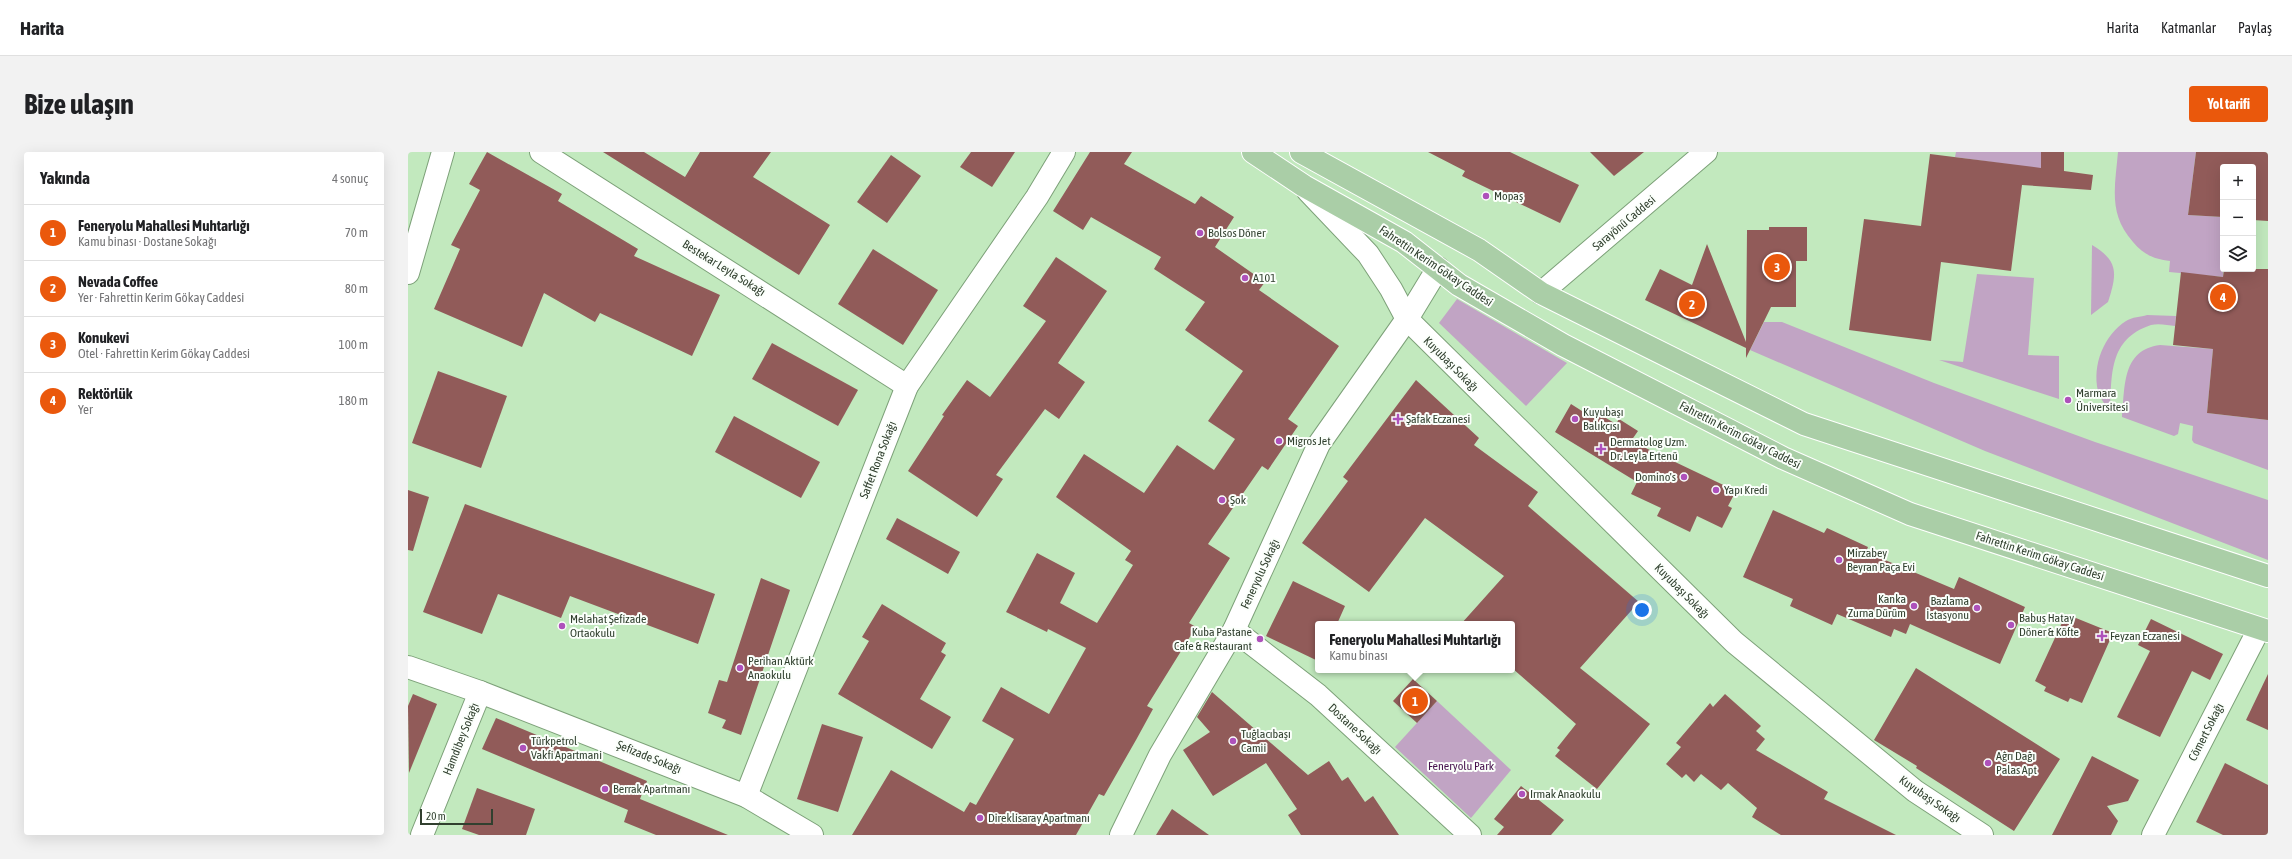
<!DOCTYPE html>
<html lang="tr">
<meta charset="utf-8">
<style>
body{margin:0;font-family:"Asap Condensed",sans-serif;background:#f2f2f2;color:#202124}
.controls{position:absolute;right:12px;top:12px;display:grid;overflow:hidden;border-radius:4px;box-shadow:0 4px 16px #0002}
.controls button{width:36px;height:36px;display:grid;place-items:center;padding:0;border:0;border-bottom:1px solid #e0e0e0;background:#fff;color:#202124;font:20px sans-serif}
.scale{position:absolute;left:12px;bottom:10px;width:73px;box-sizing:border-box;padding-left:4px;border:2px solid #31402f;border-top:0;font-size:11px;line-height:14px;white-space:nowrap;color:#31402f;-webkit-text-stroke:3px #fbfffb;paint-order:stroke}
.you{position:absolute;left:1234px;top:458px;width:14px;height:14px;margin:-10px;border:3px solid #fff;border-radius:50%;background:#1a73e8;box-shadow:0 0 0 6px #1a73e833}
.badge{display:grid;place-items:center;width:26px;height:26px;border-radius:50%;background:#ea580c;color:#fff;font-size:13px;font-weight:700}
.pin{position:absolute;translate:-50% -50%;border:2px solid #fff;box-shadow:0 1px 4px #0006}
.popup{position:absolute;left:907px;top:469px;width:200px;height:52px;box-sizing:border-box;display:grid;place-content:center;border-radius:4px;background:#fff;filter:drop-shadow(0 1px 3px #0005);font-size:13px;white-space:nowrap;color:#757577}
.popup b{font-size:15px;color:#202124}
.popup::after{content:'';position:absolute;left:50%;top:100%;margin-left:-8px;border:8px solid transparent;border-top-color:#fff}
.list{margin:0;padding:0;list-style:none}
h2{display:flex;justify-content:space-between;align-items:center;height:52px;margin:0;padding:0 16px;font-size:17px}
h2 small{font-size:13px;font-weight:400;color:#757577}
.list li{display:grid;grid-template-columns:26px 1fr auto;gap:12px;align-items:center;box-sizing:border-box;height:56px;padding:0 16px;border-top:1px solid #e0e0e0}
.list b{display:block;font-size:15px;white-space:nowrap}
.list p{margin:0;font-size:13px;white-space:nowrap;color:#757577}
.list em{font-size:13px;font-style:normal;color:#757577}
.icon{flex:none;width:22px;height:22px;fill:none;stroke:currentColor;stroke-width:2;stroke-linecap:round;stroke-linejoin:round}
.map{position:relative;flex:none;width:1860px;height:683px;overflow:hidden;border-radius:4px}
header{display:flex;align-items:center;gap:24px;box-sizing:border-box;height:56px;padding:0 20px;background:#fff;border-bottom:1px solid #e0e0e0}
header strong{font-size:19px}
nav{display:flex;gap:22px;margin-inline-start:auto;font-size:14px}
.intro{display:flex;align-items:center;justify-content:space-between;box-sizing:border-box;height:96px;padding:0 24px}
h1{margin:0;font-size:28px}
.button{padding:10px 18px;border-radius:4px;background:#ea580c;color:#fff;font-size:14px;font-weight:700}
main{display:flex;gap:24px;padding:0 24px}
aside{flex:1;background:#fff;border-radius:4px;box-shadow:0 4px 16px #0002}
.map>svg:first-child{display:block}
</style>
<header>
<strong>Harita</strong>
<nav><a>Harita</a><a>Katmanlar</a><a>Paylaş</a></nav>
</header>
<div class="intro"><h1>Bize ulaşın</h1><a class="button">Yol tarifi</a></div>
<main>
<aside>
<h2>Yakında<small>4 sonuç</small></h2>
<ul class="list">
<li><span class="badge">1</span><div><b>Feneryolu Mahallesi Muhtarlığı</b><p>Kamu binası · Dostane Sokağı</p></div><em>70 m</em></li>
<li><span class="badge">2</span><div><b>Nevada Coffee</b><p>Yer · Fahrettin Kerim Gökay Caddesi</p></div><em>80 m</em></li>
<li><span class="badge">3</span><div><b>Konukevi</b><p>Otel · Fahrettin Kerim Gökay Caddesi</p></div><em>100 m</em></li>
<li><span class="badge">4</span><div><b>Rektörlük</b><p>Yer</p></div><em>180 m</em></li>
</ul>
</aside>
<div class="map">
<svg width="1860" height="683" viewBox="0 0 1860 683">
<rect width="100%" height="100%" fill="#c2e9be"/>
<g fill="#c1a4c4">
<path d="M 1548,0 L 1633,0 L 1633,17 L 1547,5 Z"/>
<path d="M 1710,0 L 1788,0 L 1780,63 L 1815,65 L 1815,125 L 1761,120 L 1762,109 C 1746,107 1736,103 1725,90 C 1700,62 1707,35 1710,0 Z"/>
<path d="M 1684,93 C 1711,109 1709,122 1700,150 L 1683,163 Z"/>
<path d="M 1569,122 L 1626,126 L 1620,203 L 1651,204 L 1651,247 L 1531,208 L 1555,210 Z"/>
<path d="M 1049,147 L 1159,211 L 1118,254 L 1031,171 Z"/>
<path d="M 1739,163 L 1768,164 L 1767,174 C 1760,173 1750,171 1743,173 C 1700,187 1704,224 1702,260 C 1698,254 1692,246 1690,239 C 1684,213 1696,183 1718,169 C 1724,165 1733,165 1739,163 Z"/>
<path d="M 1356,170 L 1374,170 L 1526,231 L 1687,290 L 1860,348 L 1860,408 L 1577,299 L 1342,198 Z"/>
<path d="M 1752,193 L 1805,197 L 1799,261 L 1860,268 L 1860,318 L 1786,291 L 1784,288 L 1785,274 L 1772,271 L 1770,282 L 1766,284 L 1714,265 C 1717,234 1714,198 1752,193 Z"/>
<path d="M 1029,549 L 1103,618 L 1063,666 L 987,595 Z"/>
</g>
<g fill="#915b59">
<path d="M 79,0 L 154,42 L 150,49 L 230,97 L 226,104 L 312,143 L 284,204 L 192,161 L 187,170 L 136,141 L 114,195 L 26,157 L 52,97 L 43,93 L 72,38 L 61,32 Z"/>
<path d="M 195,0 L 236,0 L 277,25 L 292,0 L 363,0 L 345,25 L 422,73 L 391,123 Z"/>
<path d="M 563,0 L 607,0 L 584,35 L 552,15 Z"/>
<path d="M 682,0 L 724,0 L 716,12 L 787,52 L 793,44 L 826,65 L 807,95 L 857,130 L 851,138 L 931,194 L 880,267 L 890,274 L 860,318 L 854,314 L 800,392 L 822,406 L 781,471 L 788,475 L 739,554 L 745,557 L 728,588 L 696,644 L 691,642 L 668,683 L 444,683 L 483,618 L 556,660 L 562,650 L 568,653 L 606,587 L 574,569 L 593,535 L 641,562 L 678,496 L 640,477 L 639,480 L 598,460 L 629,401 L 667,421 L 652,451 L 689,471 L 725,413 L 717,408 L 723,399 L 648,345 L 676,302 L 736,341 L 769,293 L 806,318 L 827,287 L 800,269 L 835,219 L 777,178 L 797,150 L 746,117 L 753,105 L 683,65 L 675,78 L 645,59 Z"/>
<path d="M 1020,0 L 1102,0 L 1171,33 L 1152,71 L 1054,24 L 1057,19 Z"/>
<path d="M 1182,0 L 1236,0 L 1206,24 Z"/>
<path d="M 1633,0 L 1656,0 L 1656,19 L 1685,23 L 1683,38 L 1614,33 L 1603,119 L 1533,110 L 1523,189 L 1441,178 L 1456,67 L 1513,74 L 1522,2 L 1633,16 Z"/>
<path d="M 1788,0 L 1860,0 L 1860,69 L 1845,68 L 1845,15 L 1815,15 L 1815,65 L 1780,63 Z"/>
<path d="M 483,3 L 513,24 L 479,71 L 449,50 Z"/>
<path d="M 1361,75 L 1399,75 L 1399,109 L 1388,109 L 1388,155 L 1363,155 L 1338,206 L 1338,196 L 1237,148 L 1252,117 L 1284,133 L 1299,92 L 1338,190 L 1339,78 L 1361,78 Z"/>
<path d="M 465,97 L 530,138 L 495,193 L 430,152 Z"/>
<path d="M 648,105 L 699,139 L 650,211 L 677,230 L 651,267 L 637,257 L 588,323 L 595,327 L 569,365 L 500,319 L 536,264 L 534,263 L 559,228 L 582,245 L 638,169 L 615,154 Z"/>
<path d="M 1816,117 L 1860,117 L 1860,268 L 1799,261 L 1805,197 L 1765,193 L 1773,120 L 1815,125 Z"/>
<path d="M 364,191 L 450,238 L 430,274 L 344,227 Z"/>
<path d="M 30,219 L 99,244 L 73,316 L 4,291 Z"/>
<path d="M 1008,228 L 1071,286 L 1066,293 L 1130,340 L 1120,354 L 1231,450 L 1172,516 L 1242,572 L 1189,637 L 1147,604 L 1152,598 L 1149,596 L 1168,572 L 1104,516 L 1104,472 L 1053,472 L 1096,424 L 1017,366 L 961,440 L 894,391 L 940,329 L 935,325 Z"/>
<path d="M 1163,252 L 1185,266 L 1188,260 L 1208,272 L 1211,267 L 1230,279 L 1223,289 L 1328,339 L 1320,354 L 1324,356 L 1314,376 L 1289,364 L 1282,380 L 1249,364 L 1253,356 L 1223,342 L 1229,330 L 1147,280 Z"/>
<path d="M 326,264 L 412,310 L 393,346 L 307,300 Z"/>
<path d="M 0,338 L 21,345 L 5,399 L 0,398 Z"/>
<path d="M 57,352 L 307,442 L 290,492 L 162,444 L 153,466 L 90,442 L 74,482 L 15,460 Z"/>
<path d="M 1365,358 L 1416,381 L 1419,376 L 1460,395 L 1458,400 L 1546,437 L 1551,425 L 1617,455 L 1592,512 L 1502,472 L 1498,482 L 1486,477 L 1483,485 L 1429,462 L 1424,473 L 1382,454 L 1385,447 L 1335,425 Z"/>
<path d="M 489,366 L 552,400 L 540,422 L 478,387 Z"/>
<path d="M 353,426 L 382,438 L 333,583 L 314,576 L 318,568 L 300,561 L 311,528 L 319,530 Z"/>
<path d="M 885,429 L 937,454 L 929,472 L 910,472 L 910,509 L 858,484 Z"/>
<path d="M 474,452 L 538,491 L 533,500 L 538,503 L 512,547 L 543,565 L 524,597 L 430,542 L 461,489 L 454,485 Z"/>
<path d="M 1658,462 L 1705,481 L 1674,551 L 1662,546 L 1660,550 L 1636,539 L 1638,535 L 1627,529 Z"/>
<path d="M 1743,467 L 1815,502 L 1802,528 L 1784,519 L 1752,585 L 1709,565 L 1742,499 L 1730,493 Z"/>
<path d="M 1508,516 L 1652,607 L 1606,679 L 1508,616 L 1509,614 L 1466,588 Z"/>
<path d="M 1860,522 L 1860,578 L 1838,568 Z"/>
<path d="M 1005,527 L 1029,549 L 1009,571 L 985,549 Z"/>
<path d="M 804,540 L 900,623 L 921,609 L 934,629 L 940,625 L 957,650 L 965,644 L 991,683 L 893,683 L 880,663 L 889,657 L 858,611 L 805,644 L 775,598 L 802,580 L 789,565 Z"/>
<path d="M 5,542 L 29,552 L 1,621 L 0,554 Z"/>
<path d="M 1317,542 L 1353,574 L 1348,579 L 1357,587 L 1348,598 L 1420,640 L 1416,647 L 1488,683 L 1373,683 L 1344,665 L 1349,656 L 1320,631 L 1313,638 L 1293,622 L 1286,630 L 1278,622 L 1274,626 L 1258,612 L 1273,595 L 1268,591 L 1302,551 L 1305,555 Z"/>
<path d="M 88,566 L 239,629 L 232,647 L 320,683 L 248,683 L 216,670 L 220,658 L 74,597 Z"/>
<path d="M 414,572 L 455,585 L 430,660 L 389,647 Z"/>
<path d="M 1684,604 L 1731,628 L 1720,649 L 1699,654 L 1710,669 L 1703,683 L 1644,683 Z"/>
<path d="M 1817,611 L 1860,633 L 1860,683 L 1815,683 L 1788,670 Z"/>
<path d="M 1113,634 L 1156,668 L 1143,683 L 1089,683 L 1096,675 L 1086,667 Z"/>
<path d="M 69,636 L 127,657 L 118,683 L 71,683 L 54,677 Z"/>
<path d="M 764,657 L 801,683 L 748,683 Z"/>
</g>
<g fill="none" stroke-linecap="round" stroke-linejoin="round">
<defs>
<g id="street">
<path d="M 133,0 L 499,234"/>
<path d="M 900,39 L 960,102 L 983,137 L 999,167 L 1326,490 L 1507,639 L 1574,683"/>
<path d="M 0,121 L 35,0"/>
<path d="M 826,478 L 910,543 L 1062,683"/>
<path d="M 0,515 L 72,540 L 14,683"/>
<path d="M 72,540 L 338,644 L 404,683"/>
<path d="M 338,644 L 499,234 L 629,45 L 656,0"/>
<path d="M 713,683 L 752,603 L 826,478 L 911,292 L 999,167 L 1030,116"/>
<path d="M 1745,683 L 1851,477"/>
</g>
<path id="secondary" d="M 1133,141 L 1298,0"/>
<g id="primary">
<path d="M 845,0 L 896,34 L 996,90 L 1051,133 L 1155,193 L 1375,306 L 1502,362 L 1860,479"/>
<path d="M 893,0 L 1071,98 L 1133,141 L 1396,272 L 1860,424"/>
</g>
</defs>
<use href="#street" stroke="#7da179" stroke-width="24"/>
<use href="#secondary" stroke="#7da179" stroke-width="24"/>
<use href="#primary" stroke="#fff" stroke-width="24"/>
<use href="#street" stroke="#fff" stroke-width="22"/>
<use href="#secondary" stroke="#fff" stroke-width="22"/>
<use href="#primary" stroke="#aacea7" stroke-width="22"/>
</g>
<g fill="#ae51bb" stroke="#fbfffb" stroke-width="1.5">
<circle cx="1078" cy="44" r="4"/>
<circle cx="792" cy="81" r="4"/>
<circle cx="837" cy="126" r="4"/>
<circle cx="1660" cy="248" r="4"/>
<path d="M988 261h4v4h4v4h-4v4h-4v-4h-4v-4h4z"/>
<circle cx="1167" cy="267" r="4"/>
<circle cx="871" cy="289" r="4"/>
<path d="M1191 291h4v4h4v4h-4v4h-4v-4h-4v-4h4z"/>
<circle cx="1276" cy="325" r="4"/>
<circle cx="1308" cy="338" r="4"/>
<circle cx="814" cy="348" r="4"/>
<circle cx="1431" cy="408" r="4"/>
<circle cx="1506" cy="454" r="4"/>
<circle cx="1569" cy="456" r="4"/>
<circle cx="1603" cy="473" r="4"/>
<circle cx="154" cy="474" r="4"/>
<path d="M1692 478h4v4h4v4h-4v4h-4v-4h-4v-4h4z"/>
<circle cx="852" cy="487" r="4"/>
<circle cx="332" cy="516" r="4"/>
<circle cx="825" cy="589" r="4"/>
<circle cx="115" cy="596" r="4"/>
<circle cx="1580" cy="611" r="4"/>
<circle cx="197" cy="637" r="4"/>
<circle cx="1114" cy="642" r="4"/>
<circle cx="572" cy="666" r="4"/>
</g>
<g text-anchor="middle" stroke-width="4" stroke-linejoin="round" paint-order="stroke">
<g font-size="12" fill="#31402f" stroke="#fbfffb" text-anchor="start">
<text x="1086" y="48">Mopaş</text>
<text x="800" y="85">Bolsos Döner</text>
<text x="845" y="130">A101</text>
<text x="1668" y="245">Marmara<tspan x="1668" dy="14">Üniversitesi</tspan></text>
<text x="1175" y="264">Kuyubaşı<tspan x="1175" dy="14">Balıkçısı</tspan></text>
<text x="998" y="271">Şafak Eczanesi</text>
<text x="879" y="293">Migros Jet</text>
<text x="1202" y="294">Dermatolog Uzm.<tspan x="1202" dy="14">Dr. Leyla Ertenü</tspan></text>
<text x="1268" y="329" text-anchor="end">Domino's</text>
<text x="1316" y="342">Yapı Kredi</text>
<text x="822" y="352">Şok</text>
<text x="1439" y="405">Mirzabey<tspan x="1439" dy="14">Beyran Paça Evi</tspan></text>
<text x="1498" y="451" text-anchor="end">Kanka<tspan x="1498" dy="14">Zurna Dürüm</tspan></text>
<text x="1561" y="453" text-anchor="end">Bazlama<tspan x="1561" dy="14">İstasyonu</tspan></text>
<text x="1611" y="470">Babuş Hatay<tspan x="1611" dy="14">Döner &amp; Köfte</tspan></text>
<text x="162" y="471">Melahat Şefizade<tspan x="162" dy="14">Ortaokulu</tspan></text>
<text x="844" y="484" text-anchor="end">Kuba Pastane<tspan x="844" dy="14">Cafe &amp; Restaurant</tspan></text>
<text x="1702" y="488">Feyzan Eczanesi</text>
<text x="340" y="513">Perihan Aktürk<tspan x="340" dy="14">Anaokulu</tspan></text>
<text x="833" y="586">Tuğlacıbaşı<tspan x="833" dy="14">Camii</tspan></text>
<text x="123" y="593">Türkpetrol<tspan x="123" dy="14">Vakfi Apartmani</tspan></text>
<text x="1588" y="608">Ağrı Dağı<tspan x="1588" dy="14">Palas Apt</tspan></text>
<text x="205" y="641">Berrak Apartmanı</text>
<text x="1122" y="646">Irmak Anaokulu</text>
<text x="580" y="670">Direklisaray Apartmanı</text>
</g>
<g font-size="12" fill="#31402f" stroke="#fbfffb">
<text transform="translate(1216 71) rotate(-40)" y="4">Sarayönü Caddesi</text>
<text transform="translate(1028 114) rotate(34)" y="4">Fahrettin Kerim Gökay Caddesi</text>
<text transform="translate(316 116) rotate(32)" y="4">Bestekar Leyla Sokağı</text>
<text transform="translate(1043 212) rotate(45)" y="4">Kuyubaşı Sokağı</text>
<text transform="translate(1332 283) rotate(27)" y="4">Fahrettin Kerim Gökay Caddesi</text>
<text transform="translate(470 308) rotate(-69)" y="4">Saffet Rona Sokağı</text>
<text transform="translate(1632 404) rotate(18)" y="4">Fahrettin Kerim Gökay Caddesi</text>
<text transform="translate(852 422) rotate(-65)" y="4">Feneryolu Sokağı</text>
<text transform="translate(1274 439) rotate(45)" y="4">Kuyubaşı Sokağı</text>
<text transform="translate(947 577) rotate(43)" y="4">Dostane Sokağı</text>
<text transform="translate(1798 580) rotate(-63)" y="4">Cömert Sokağı</text>
<text transform="translate(53 587) rotate(-68)" y="4">Hamdibey Sokağı</text>
<text transform="translate(241 605) rotate(22)" y="4">Şefizade Sokağı</text>
<text transform="translate(1522 647) rotate(35)" y="4">Kuyubaşı Sokağı</text>
</g>
<g font-size="12" fill="#46114d" stroke="#fbfffb">
<text x="1053" y="618">Feneryolu Park</text>
</g>
</g>
</svg>
<div class="controls">
<button>+</button>
<button>−</button>
<button><svg class="icon" aria-label="layers" viewBox="0 0 24 24"><path d="M12 4l9 5-9 5-9-5zM3 14l9 5 9-5"/></svg></button>
</div>
<div class="scale">20 m</div>
<div class="you"></div>
<div class="pin badge" style="left:1007px;top:549px">1</div>
<div class="popup"><b>Feneryolu Mahallesi Muhtarlığı</b>Kamu binası</div>
<div class="pin badge" style="left:1284px;top:152px">2</div>
<div class="pin badge" style="left:1369px;top:115px">3</div>
<div class="pin badge" style="left:1815px;top:145px">4</div>
</div>
</main>
